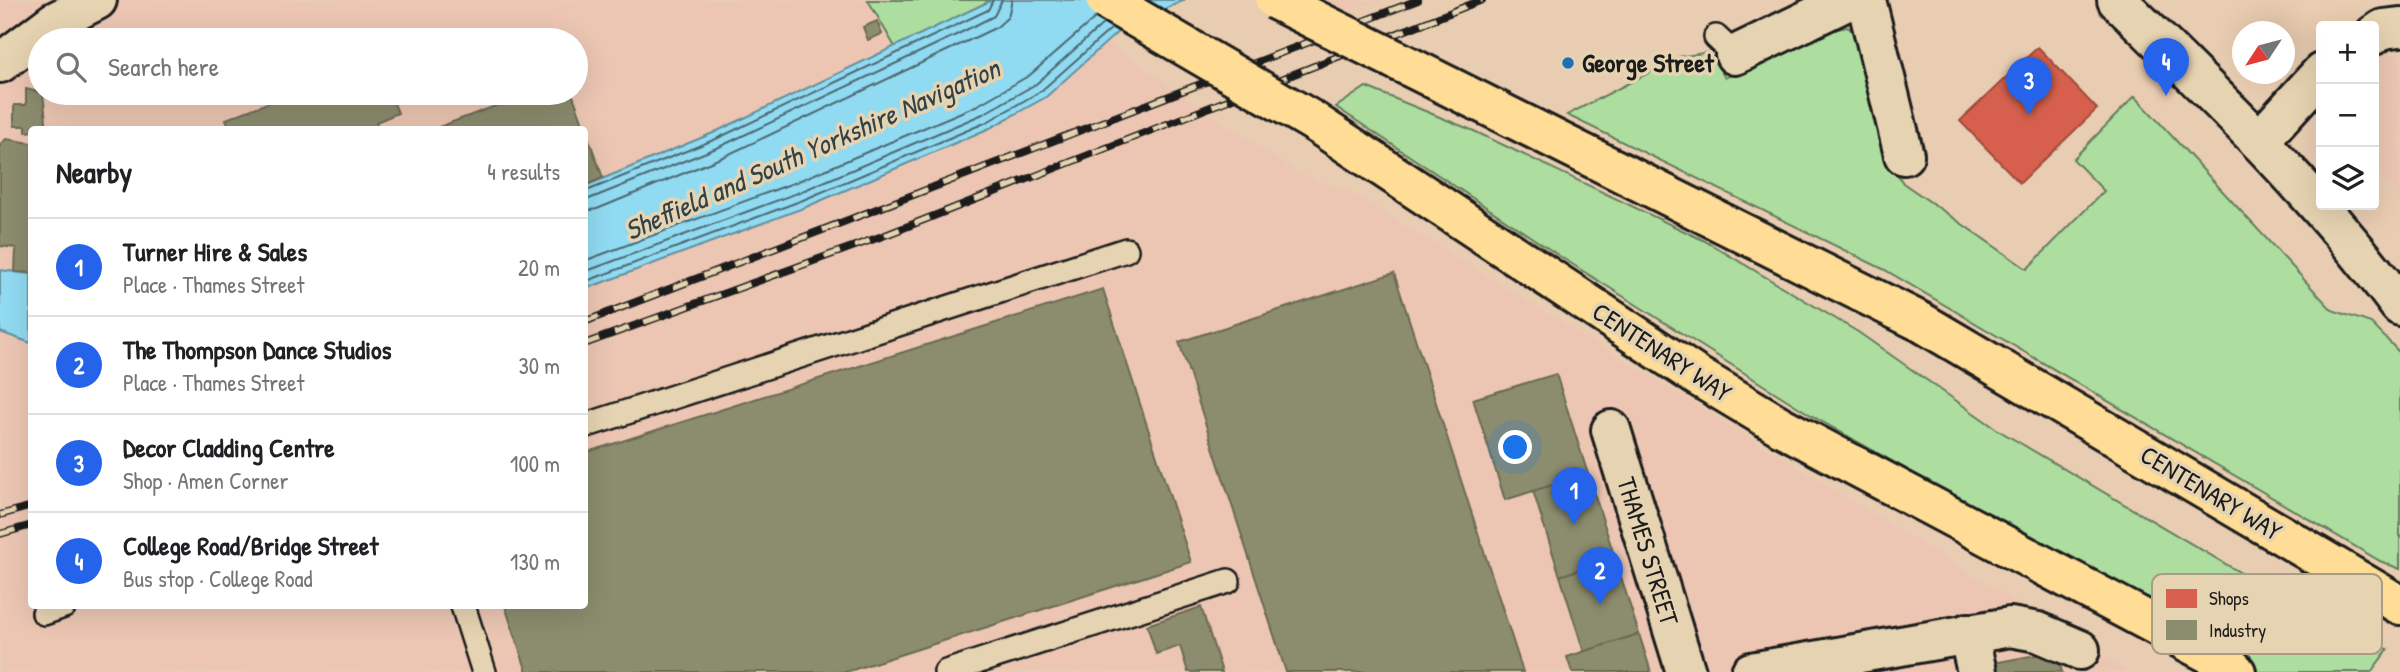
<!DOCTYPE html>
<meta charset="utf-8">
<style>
body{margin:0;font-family:"Patrick Hand",sans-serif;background:#f2f2f2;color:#202124}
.controls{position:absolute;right:21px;top:21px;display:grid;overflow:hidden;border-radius:7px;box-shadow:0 7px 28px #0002}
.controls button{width:63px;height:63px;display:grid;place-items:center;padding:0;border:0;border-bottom:2px solid #e0e0e0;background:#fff;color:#202124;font:35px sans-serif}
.compass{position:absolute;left:2232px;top:21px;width:63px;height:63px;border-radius:50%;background:#fff;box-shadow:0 7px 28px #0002;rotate:234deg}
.you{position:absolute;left:1516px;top:448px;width:24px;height:24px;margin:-18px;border:5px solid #fff;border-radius:50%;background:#1a73e8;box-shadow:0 0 0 10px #1a73e833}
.badge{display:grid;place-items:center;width:46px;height:46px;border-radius:50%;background:#2563eb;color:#fff;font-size:23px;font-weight:700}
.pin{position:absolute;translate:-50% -58px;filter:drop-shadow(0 2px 4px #0008)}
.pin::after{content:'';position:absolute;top:37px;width:24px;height:21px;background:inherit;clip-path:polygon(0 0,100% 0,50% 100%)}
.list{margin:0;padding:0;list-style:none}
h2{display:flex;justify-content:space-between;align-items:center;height:91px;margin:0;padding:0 28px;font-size:30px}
h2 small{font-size:23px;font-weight:400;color:#757577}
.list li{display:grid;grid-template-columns:46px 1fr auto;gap:21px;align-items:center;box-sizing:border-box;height:98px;padding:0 28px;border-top:2px solid #e0e0e0}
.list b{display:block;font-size:26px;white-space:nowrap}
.list p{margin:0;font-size:23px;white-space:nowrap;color:#757577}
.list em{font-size:23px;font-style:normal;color:#757577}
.icon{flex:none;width:38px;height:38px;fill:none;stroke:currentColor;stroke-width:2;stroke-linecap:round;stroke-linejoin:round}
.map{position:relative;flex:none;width:2400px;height:672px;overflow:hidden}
.search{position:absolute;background:#fff;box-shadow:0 7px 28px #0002;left:28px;top:28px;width:560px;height:77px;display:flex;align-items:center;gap:18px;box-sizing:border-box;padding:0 24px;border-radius:38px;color:#757577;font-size:26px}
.panel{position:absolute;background:#fff;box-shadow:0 7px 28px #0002;left:28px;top:126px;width:560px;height:483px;border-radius:7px}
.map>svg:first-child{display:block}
</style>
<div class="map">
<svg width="2400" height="672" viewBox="0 0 2400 672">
<rect width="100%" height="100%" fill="#e9cdb2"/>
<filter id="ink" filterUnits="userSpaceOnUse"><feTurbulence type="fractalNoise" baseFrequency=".0143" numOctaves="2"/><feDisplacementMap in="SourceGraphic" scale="14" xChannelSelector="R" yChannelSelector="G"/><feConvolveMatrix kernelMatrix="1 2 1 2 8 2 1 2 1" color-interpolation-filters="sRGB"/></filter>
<g filter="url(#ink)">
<g fill="#ecc6b3" fill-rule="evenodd">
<path d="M 0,0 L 1045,0 L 1296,172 L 1354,194 L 2130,672 L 0,672 ZM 40,40 L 576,40 L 576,93 L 40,93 ZM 32,130 L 584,130 L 584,606 L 32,606 Z"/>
<path d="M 1314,0 L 1378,0 L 1332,16 Z"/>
<path d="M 2400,55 L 2400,202 L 2374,166 L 2374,57 Z"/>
</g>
<g fill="#adde9f" stroke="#647d5e" stroke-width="2">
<path d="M 868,0 L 992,0 L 895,47 Z"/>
<path d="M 1848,27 L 1867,46 L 1886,157 L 1903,183 L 2027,269 L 2104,191 L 2073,159 L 2135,96 L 2332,310 L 2371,323 L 2400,353 L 2400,569 L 2380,561 L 1885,270 L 1567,115 L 1679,57 L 1709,52 L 1725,78 L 1811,34 Z"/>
<path d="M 1366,87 L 1474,131 L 1705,241 L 1858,332 L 1998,430 L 2258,583 L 2388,649 L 2371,672 L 2256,672 L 2239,657 L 1814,417 L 1564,259 L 1336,107 Z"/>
</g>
<g fill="#91dbf2" stroke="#628f9c" stroke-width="2">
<path d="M 992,0 L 1185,0 L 1122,28 L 1046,97 L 990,128 L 806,207 L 585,289 L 585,186 L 713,133 Z"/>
<path d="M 0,270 L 31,274 L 31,343 L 0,332 Z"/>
</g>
<path fill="#d6604d" stroke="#9e4c3e" stroke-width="2" d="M 2038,47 L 2097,109 L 2020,183 L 1960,121 Z"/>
<g fill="#8c8c6e" stroke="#6a6a55" stroke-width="2">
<path d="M 877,21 L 882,34 L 868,40 L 863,27 Z"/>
<path d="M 26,89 L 43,93 L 47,130 L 26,132 L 26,126 L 14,126 L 14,105 L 26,105 Z"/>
<path d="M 293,93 L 390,93 L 398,113 L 376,122 L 379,130 L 230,130 L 226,119 Z"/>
<path d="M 530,93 L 572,93 L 603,178 L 584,186 L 584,130 L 431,130 Z"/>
<path d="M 6,139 L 32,143 L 32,273 L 15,272 L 16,248 L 0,246 L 0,145 Z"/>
<path d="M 1394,273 L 1523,672 L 1286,672 L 1179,342 Z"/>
<path d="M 1103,289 L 1191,562 L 846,672 L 527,672 L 505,606 L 584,606 L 584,453 Z"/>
<path d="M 1556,374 L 1588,474 L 1505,500 L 1473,399 Z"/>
<path d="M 1588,474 L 1615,558 L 1560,576 L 1533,491 Z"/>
<path d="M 1615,558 L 1639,634 L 1584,652 L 1560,576 Z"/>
<path d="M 1201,607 L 1222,672 L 1188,672 L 1180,646 L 1156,654 L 1147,625 Z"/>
<path d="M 1639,634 L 1651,672 L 1572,672 L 1567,657 Z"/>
<path d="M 2057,651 L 2062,672 L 1989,672 L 1988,664 Z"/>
</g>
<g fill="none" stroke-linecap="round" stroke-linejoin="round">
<g stroke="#4b6872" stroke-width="2">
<path d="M 584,192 L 716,139 L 988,10 L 993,0"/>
<path d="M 584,201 L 719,147 L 956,35 L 994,16 L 1002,0"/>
<path d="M 584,211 L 597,209 L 723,157 L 997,27 L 1008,17 L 1012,0"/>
<path d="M 584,261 L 796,182 L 978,105 L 1030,75 L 1095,18"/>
<path d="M 584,272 L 800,192 L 983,114 L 1036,84 L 1104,23"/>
<path d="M 584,282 L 803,200 L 987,122 L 1041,91 L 1112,28"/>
</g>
<defs>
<g id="service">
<path d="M 1716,37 L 1735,55"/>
<path d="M 584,426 L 1126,250"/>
<path d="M 463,606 L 484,672"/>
<path d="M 44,613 L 64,606"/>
<path d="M 946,672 L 1228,581"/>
</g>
<g id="minor">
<path d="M 1866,0 L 1904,155"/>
<path d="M 2374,35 L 2383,29 L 2400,27"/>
<path d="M 1735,55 L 1849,0"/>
<path d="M 0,63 L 54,22 L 97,0"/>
<path d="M 2259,141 L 2321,73"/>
<path d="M 1611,430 L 1686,672"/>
<path d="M 1968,633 L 1977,672"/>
<path d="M 1751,672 L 2010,627 L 2038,632 L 2080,650"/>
</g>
<path id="tertiary" d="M 2117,0 C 2217,97 2317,194 2400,306"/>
<g id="primary">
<path d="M 1394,59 L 1921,322 L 2400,605"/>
<path d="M 1313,121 L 1697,376 L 1782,427 L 2227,663 L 2236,672"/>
</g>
</defs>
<use href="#service" stroke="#1c1c1c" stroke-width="28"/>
<use href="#minor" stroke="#1c1c1c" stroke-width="44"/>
<use href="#tertiary" stroke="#1c1c1c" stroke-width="44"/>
<use href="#primary" stroke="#1c1c1c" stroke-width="44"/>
<use href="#service" stroke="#e6d3b1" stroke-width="23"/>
<use href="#minor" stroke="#e6d3b1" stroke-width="38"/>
<use href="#tertiary" stroke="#e6d3b1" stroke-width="38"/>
<use href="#primary" stroke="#ffdd96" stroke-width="38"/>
<defs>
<g id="rail">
<path d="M 584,322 L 1418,0"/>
<path d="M 584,344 L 888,234 L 1482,0"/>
<path d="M 0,515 L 32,506"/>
<path d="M 0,534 L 32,525"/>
</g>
</defs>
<use href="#rail" stroke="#1c1c1c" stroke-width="8"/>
<use href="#rail" stroke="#e6d3b1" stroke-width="5" stroke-dasharray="16" stroke-linecap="butt"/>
<defs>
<g id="primary-bridge">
<path d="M 1106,0 L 1313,121"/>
<path d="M 1275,0 L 1394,59"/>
</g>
</defs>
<use href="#primary-bridge" stroke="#1c1c1c" stroke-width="44" stroke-linecap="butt"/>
<use href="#primary-bridge" stroke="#ffdd96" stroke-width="38"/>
</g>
</g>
<circle fill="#1f6fb2" stroke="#e6d3b1" stroke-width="2.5" cx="1568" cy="63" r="7"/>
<g text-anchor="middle" stroke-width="7" stroke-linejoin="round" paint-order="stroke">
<g font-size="26" font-weight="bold" fill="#1c1c1c" stroke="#e6d3b1" text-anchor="start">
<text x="1582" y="72">George Street</text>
</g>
<g font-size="26" fill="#1c1c1c" stroke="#e6d3b1">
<text transform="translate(1662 352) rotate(33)" y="9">CENTENARY WAY</text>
<text transform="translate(2211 493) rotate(31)" y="9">CENTENARY WAY</text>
<text transform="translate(1648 551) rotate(73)" y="9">THAMES STREET</text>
</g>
<g font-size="28" font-style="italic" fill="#334247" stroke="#e6d3b1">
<text transform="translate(812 149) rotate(-24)" y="10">Sheffield and South Yorkshire Navigation</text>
</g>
</g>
<rect x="2152" y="574" width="230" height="80" rx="10" fill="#e6d3b1" stroke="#a99c84" stroke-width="2"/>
<rect x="2166" y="589" width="31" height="19" fill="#d6604d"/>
<rect x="2166" y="620" width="31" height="20" fill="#8c8c6e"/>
<g font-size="19" fill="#1c1c1c">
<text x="2209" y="605">Shops</text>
<text x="2209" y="637">Industry</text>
</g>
</svg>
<div class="controls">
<button>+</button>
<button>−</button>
<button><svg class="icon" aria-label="layers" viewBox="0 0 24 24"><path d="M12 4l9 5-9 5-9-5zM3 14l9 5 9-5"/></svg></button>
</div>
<svg class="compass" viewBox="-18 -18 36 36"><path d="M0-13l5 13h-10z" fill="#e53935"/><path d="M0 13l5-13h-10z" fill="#757577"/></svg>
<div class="you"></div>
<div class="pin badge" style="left:1574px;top:525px">1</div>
<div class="pin badge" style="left:1600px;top:605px">2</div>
<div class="pin badge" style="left:2029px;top:115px">3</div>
<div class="pin badge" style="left:2166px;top:96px">4</div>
<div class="search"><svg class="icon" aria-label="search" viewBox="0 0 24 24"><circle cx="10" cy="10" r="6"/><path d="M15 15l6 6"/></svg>Search here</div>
<section class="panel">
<h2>Nearby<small>4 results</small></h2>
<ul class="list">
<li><span class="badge">1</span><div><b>Turner Hire &amp; Sales</b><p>Place · Thames Street</p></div><em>20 m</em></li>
<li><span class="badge">2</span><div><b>The Thompson Dance Studios</b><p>Place · Thames Street</p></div><em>30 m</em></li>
<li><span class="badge">3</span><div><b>Decor Cladding Centre</b><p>Shop · Amen Corner</p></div><em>100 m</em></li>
<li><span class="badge">4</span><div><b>College Road/Bridge Street</b><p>Bus stop · College Road</p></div><em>130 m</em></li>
</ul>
</section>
</div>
